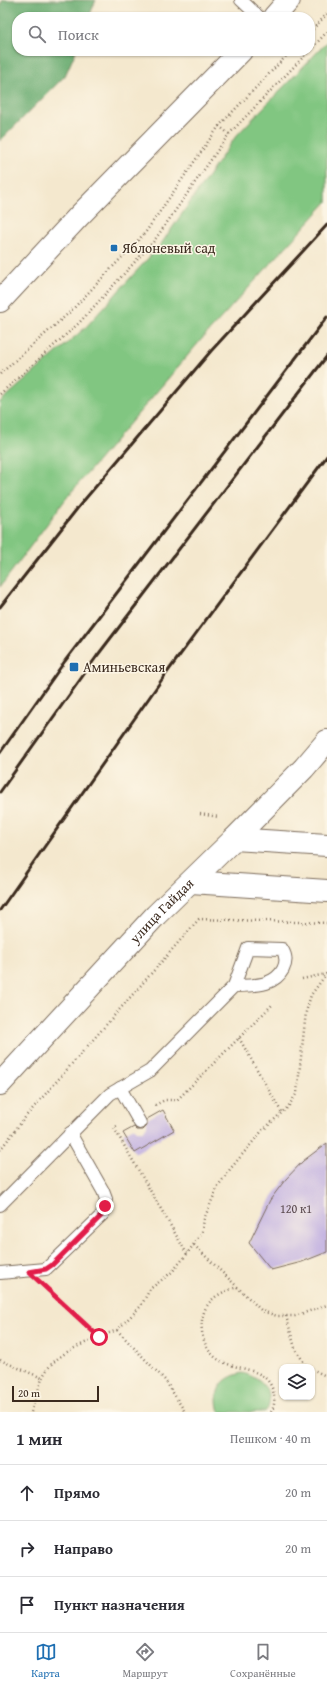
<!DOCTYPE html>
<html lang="ru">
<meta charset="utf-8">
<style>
body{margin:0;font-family:"Gentium Book Plus",serif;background:#f2f2f3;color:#2b2b33}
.controls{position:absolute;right:12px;bottom:12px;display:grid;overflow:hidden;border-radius:8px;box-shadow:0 1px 3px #0004}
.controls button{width:36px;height:36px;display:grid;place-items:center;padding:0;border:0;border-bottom:1px solid #e1e1e2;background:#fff;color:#2b2b33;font:20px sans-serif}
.scale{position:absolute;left:12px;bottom:10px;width:87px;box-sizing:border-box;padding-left:4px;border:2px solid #3b2a1e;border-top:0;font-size:11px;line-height:14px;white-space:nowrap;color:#3b2a1e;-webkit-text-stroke:3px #fcf5e5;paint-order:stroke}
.stop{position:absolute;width:12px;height:12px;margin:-9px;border:3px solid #e11d48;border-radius:50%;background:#fff}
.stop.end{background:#e11d48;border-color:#fff;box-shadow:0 1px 4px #0008}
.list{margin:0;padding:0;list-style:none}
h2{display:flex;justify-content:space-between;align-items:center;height:52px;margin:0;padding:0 16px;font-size:17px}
h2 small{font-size:13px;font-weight:400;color:#7c7c81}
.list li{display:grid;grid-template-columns:26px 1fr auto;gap:12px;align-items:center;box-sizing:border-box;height:56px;padding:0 16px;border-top:1px solid #e1e1e2}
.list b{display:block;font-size:15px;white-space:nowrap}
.list em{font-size:13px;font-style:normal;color:#7c7c81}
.icon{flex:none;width:22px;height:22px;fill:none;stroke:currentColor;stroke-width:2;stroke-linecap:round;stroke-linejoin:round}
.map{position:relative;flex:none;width:327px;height:1412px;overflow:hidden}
.search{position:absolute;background:#fff;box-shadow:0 1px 3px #0004;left:12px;right:12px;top:12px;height:44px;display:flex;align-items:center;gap:10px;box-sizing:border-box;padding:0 14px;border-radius:16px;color:#7c7c81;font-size:15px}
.sheet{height:220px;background:#fff}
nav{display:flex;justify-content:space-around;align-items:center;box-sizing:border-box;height:56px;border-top:1px solid #e1e1e2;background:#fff;font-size:11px;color:#7c7c81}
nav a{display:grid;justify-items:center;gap:2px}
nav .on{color:#1f6fb2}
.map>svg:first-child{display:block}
</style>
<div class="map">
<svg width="327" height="1412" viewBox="0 0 327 1412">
<rect width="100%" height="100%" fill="#fcf5e5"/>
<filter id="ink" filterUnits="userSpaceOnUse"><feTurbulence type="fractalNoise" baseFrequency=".025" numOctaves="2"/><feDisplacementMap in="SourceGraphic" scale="8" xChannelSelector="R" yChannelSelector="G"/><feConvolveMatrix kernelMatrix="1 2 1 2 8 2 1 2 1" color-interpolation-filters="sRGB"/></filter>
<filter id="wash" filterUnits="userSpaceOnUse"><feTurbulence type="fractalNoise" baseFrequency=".012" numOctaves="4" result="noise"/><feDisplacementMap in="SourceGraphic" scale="16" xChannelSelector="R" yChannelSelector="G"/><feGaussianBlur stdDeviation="0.9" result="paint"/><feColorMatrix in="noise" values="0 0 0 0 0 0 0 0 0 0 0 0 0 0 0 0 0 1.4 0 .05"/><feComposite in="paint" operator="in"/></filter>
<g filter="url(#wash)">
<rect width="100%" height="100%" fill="#f4e8ce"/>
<g fill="#81c681" stroke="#5e7850">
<path d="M 327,42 L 327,202 L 200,341 L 68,496 L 0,587 L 0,402 L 86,327 L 161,244 L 236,136 Z"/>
<path d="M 242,1373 C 260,1377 277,1393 266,1412 L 219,1412 C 213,1390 221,1378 242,1373 Z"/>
</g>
<path fill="#68ab6f" stroke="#526a46" d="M 3,0 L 96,0 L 89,17 L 17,17 L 17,51 L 76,51 L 65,76 L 0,141 L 0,5 Z"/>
<g id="blocks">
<g fill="#bba9e1">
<path d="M 163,1110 L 174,1130 L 135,1153 L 123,1133 L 134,1127 L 137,1130 L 143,1130 L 147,1126 L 147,1119 Z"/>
<path d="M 327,1143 L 327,1252 L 302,1262 L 271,1270 L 249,1243 L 270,1200 L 285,1180 L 303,1161 Z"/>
</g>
</g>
</g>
<g filter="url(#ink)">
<use href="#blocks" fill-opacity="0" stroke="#7c6c5c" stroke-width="1"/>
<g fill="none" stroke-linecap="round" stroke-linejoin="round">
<defs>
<g id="service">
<path d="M 241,0 L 259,17"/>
<path d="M 120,1088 L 140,1123"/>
<path d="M 0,1205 L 110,1094 L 150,1071 L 234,986 L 248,948 L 282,949 C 291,963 281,978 266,983 C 256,986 245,986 234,986"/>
<path d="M 0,1273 L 46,1269 L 103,1214 L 106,1199 L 103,1191 L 70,1133"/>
</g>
<path id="minor" d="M 234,839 L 304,768 L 327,741"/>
<g id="tertiary">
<path d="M 274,17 L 289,0"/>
<path d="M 0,301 L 79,216 L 241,51"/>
<path d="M 191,882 L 327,891"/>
<path id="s1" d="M 0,1084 L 156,915 L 234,839 L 327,845"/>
</g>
</defs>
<use href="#service" stroke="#7c6c5c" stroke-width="14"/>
<use href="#minor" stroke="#7c6c5c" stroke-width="24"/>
<use href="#tertiary" stroke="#7c6c5c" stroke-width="24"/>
<g stroke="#7c6c5c" stroke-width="2.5" stroke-dasharray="1 3" stroke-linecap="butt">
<path d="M 310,32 L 327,14"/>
<path d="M 310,50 L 327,32"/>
<path d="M 219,126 L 229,134"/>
<path d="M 0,374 L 70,312 L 145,233 L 219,126 L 291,51"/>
<path d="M 0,394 L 79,323 L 154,241 L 229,134 L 309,51"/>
<path d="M 200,814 L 219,817"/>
<path d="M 302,979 L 326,974"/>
<path d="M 239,1038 L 282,1113"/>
<path d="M 155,1105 L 165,1100 L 177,1100 L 273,1004"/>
<path d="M 117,1126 L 114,1128 L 187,1254"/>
<path d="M 0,1150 L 27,1115 L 199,919 L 327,923"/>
<path d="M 194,1245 L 262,1311 L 277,1316 L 295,1316 L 327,1305"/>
<path d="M 238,1287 C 231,1289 219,1293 213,1299 C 196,1313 199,1345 216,1358 C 235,1372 266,1365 273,1391 C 275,1398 275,1406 271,1412"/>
<path d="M 48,1290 L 99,1337 L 117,1330 L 141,1306 L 150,1289 L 172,1272 L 187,1254 L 202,1232 L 204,1219 L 218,1186 L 231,1168 L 262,1131 L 288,1107 L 297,1093 L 306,1012 L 311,995 L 327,973"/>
<path d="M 286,1316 L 295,1348 L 306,1366 L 309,1367"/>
<path d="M 117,1330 L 165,1380 L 185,1412"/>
<path d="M 0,1360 L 42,1378"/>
<path d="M 312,1369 L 324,1375 L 327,1374"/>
<path d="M 31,1412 C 35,1401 38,1390 42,1379 C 51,1356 78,1346 99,1337"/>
</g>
<use href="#service" stroke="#fff" stroke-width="12"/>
<use href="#minor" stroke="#fff" stroke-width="22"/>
<use href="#tertiary" stroke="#fff" stroke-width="22"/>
<g stroke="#3b2a1e" stroke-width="3">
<path d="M 0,607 L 80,505 L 211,351 L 327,225"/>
<path d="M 0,753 L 65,661 L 327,317"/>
<path d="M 0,792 L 97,656 L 327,356"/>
<path d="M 0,910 L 163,678 L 327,456"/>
</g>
</g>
</g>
<g fill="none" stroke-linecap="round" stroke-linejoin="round" filter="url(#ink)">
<path stroke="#e11d48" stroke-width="5" d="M 99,1337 L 29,1272 L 46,1269 L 52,1265 L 103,1214 L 105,1206"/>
</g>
<g fill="#1f6fb2" stroke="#fcf5e5" stroke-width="1.5">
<rect x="110" y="244" width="8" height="8" rx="2"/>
<rect x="69" y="662" width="10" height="10" rx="2"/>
</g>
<g text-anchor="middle" stroke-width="3" stroke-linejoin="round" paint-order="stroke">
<g font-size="12" fill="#5b4a4f">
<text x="296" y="1213">120 к1</text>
</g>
<g font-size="14" fill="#3b2a1e" stroke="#fcf5e5" text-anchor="start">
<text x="122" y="253">Яблоневый сад</text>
<text x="83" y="672">Аминьевская</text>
</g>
<g font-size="14" fill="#3b2a1e" stroke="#fcf5e5">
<text dy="5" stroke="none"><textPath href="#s1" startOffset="237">улица Гайдая</textPath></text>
</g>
</g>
</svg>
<div class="controls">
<button><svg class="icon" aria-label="layers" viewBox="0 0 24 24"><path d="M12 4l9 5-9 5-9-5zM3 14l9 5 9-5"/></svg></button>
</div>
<div class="scale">20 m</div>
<div class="stop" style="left:99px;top:1337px"></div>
<div class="stop end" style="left:105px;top:1206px"></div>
<div class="search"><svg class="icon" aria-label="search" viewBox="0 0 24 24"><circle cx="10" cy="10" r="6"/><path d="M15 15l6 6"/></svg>Поиск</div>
</div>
<section class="sheet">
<h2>1 мин<small>Пешком · 40 m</small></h2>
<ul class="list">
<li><svg class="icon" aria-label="ahead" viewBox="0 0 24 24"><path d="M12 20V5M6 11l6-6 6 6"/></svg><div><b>Прямо</b></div><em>20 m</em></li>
<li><svg class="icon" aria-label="right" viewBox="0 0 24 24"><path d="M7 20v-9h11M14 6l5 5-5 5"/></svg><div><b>Направо</b></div><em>20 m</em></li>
<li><svg class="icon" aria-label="arrive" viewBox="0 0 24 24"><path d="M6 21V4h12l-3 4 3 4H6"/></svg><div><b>Пункт назначения</b></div></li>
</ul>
</section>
<nav>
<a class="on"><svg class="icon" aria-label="map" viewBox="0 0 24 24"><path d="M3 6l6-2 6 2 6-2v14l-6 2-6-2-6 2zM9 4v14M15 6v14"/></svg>Карта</a>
<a><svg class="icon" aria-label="directions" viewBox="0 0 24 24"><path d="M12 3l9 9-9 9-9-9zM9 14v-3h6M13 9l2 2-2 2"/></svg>Маршрут</a>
<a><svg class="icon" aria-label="saved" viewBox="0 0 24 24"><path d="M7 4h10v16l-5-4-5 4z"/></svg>Сохранённые</a>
</nav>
